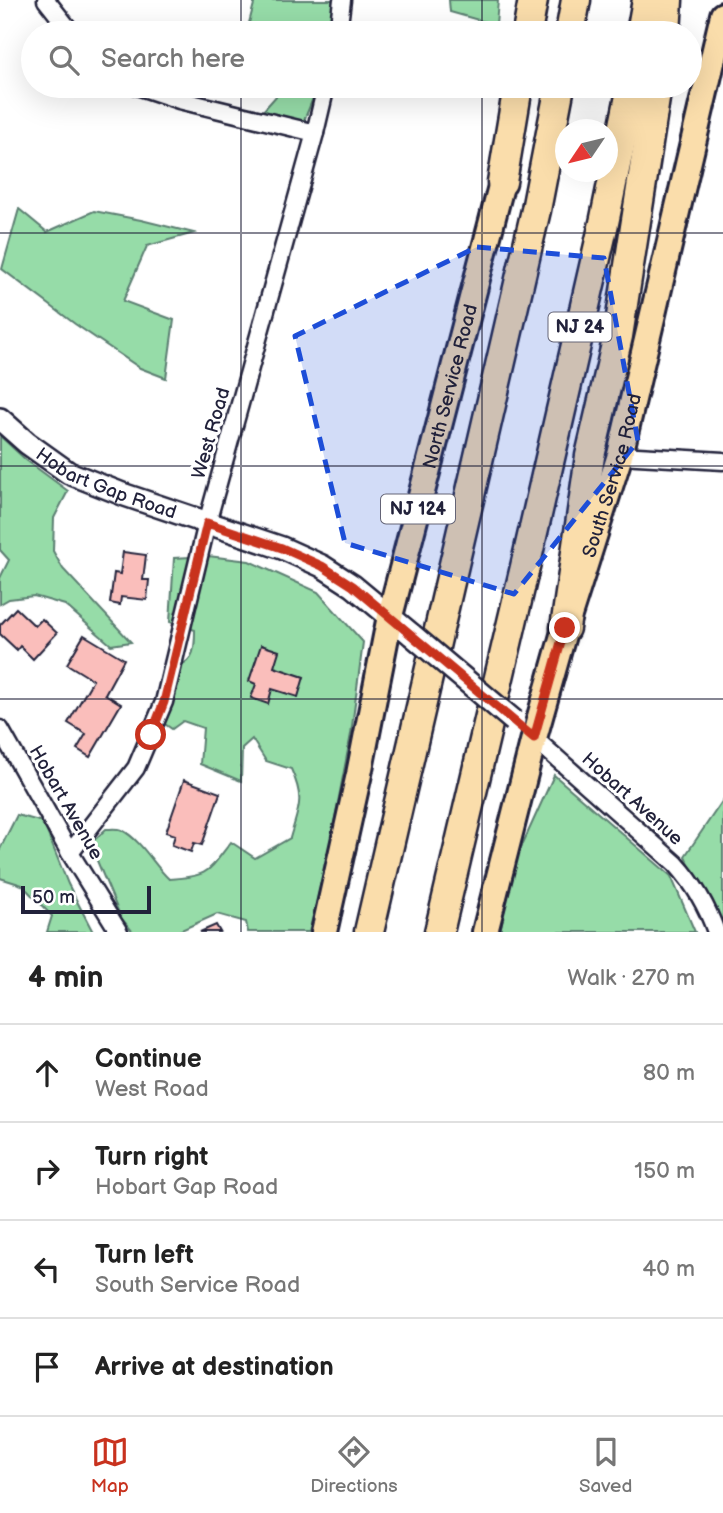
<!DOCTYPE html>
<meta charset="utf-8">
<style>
body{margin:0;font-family:"Balsamiq Sans",sans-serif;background:#f2f2f2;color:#222}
.compass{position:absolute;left:555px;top:119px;width:63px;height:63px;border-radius:50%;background:#fff;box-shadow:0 7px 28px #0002;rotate:235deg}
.scale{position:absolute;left:21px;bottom:18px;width:130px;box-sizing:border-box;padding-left:7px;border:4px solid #22223b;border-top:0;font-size:19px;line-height:24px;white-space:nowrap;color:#22223b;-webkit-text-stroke:5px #fff;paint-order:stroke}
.stop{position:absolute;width:21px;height:21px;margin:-16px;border:5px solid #c8321e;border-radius:50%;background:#fff}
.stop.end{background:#c8321e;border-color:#fff;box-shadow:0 2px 7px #0008}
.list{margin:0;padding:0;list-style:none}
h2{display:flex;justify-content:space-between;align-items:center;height:91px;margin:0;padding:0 28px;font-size:30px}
h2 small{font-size:23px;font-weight:400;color:#767676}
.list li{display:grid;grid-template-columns:46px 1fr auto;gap:21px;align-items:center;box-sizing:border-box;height:98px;padding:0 28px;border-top:2px solid #e0e0e0}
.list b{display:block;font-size:26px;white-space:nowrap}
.list p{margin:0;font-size:23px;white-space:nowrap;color:#767676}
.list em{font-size:23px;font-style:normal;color:#767676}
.icon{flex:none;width:38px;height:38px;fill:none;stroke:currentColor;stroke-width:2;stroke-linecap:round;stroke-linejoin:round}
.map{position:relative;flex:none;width:723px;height:932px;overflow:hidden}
.search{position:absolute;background:#fff;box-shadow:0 7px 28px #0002;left:21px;right:21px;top:21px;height:77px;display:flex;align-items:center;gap:18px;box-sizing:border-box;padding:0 24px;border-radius:38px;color:#767676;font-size:26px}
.sheet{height:483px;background:#fff}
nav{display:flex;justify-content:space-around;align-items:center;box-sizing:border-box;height:98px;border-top:2px solid #e0e0e0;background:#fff;font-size:19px;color:#767676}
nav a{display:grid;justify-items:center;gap:4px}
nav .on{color:#c8321e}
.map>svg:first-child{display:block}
</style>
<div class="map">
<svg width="723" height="932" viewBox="0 0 723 932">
<rect width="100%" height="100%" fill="#fff"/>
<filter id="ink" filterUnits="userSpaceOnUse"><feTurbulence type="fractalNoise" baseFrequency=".0143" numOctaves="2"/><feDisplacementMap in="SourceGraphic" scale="14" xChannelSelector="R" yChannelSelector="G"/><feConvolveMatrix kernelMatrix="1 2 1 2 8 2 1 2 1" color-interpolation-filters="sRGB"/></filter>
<g filter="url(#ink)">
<g fill="#96dca8" stroke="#5c7f72" stroke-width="2">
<path d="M 255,0 L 335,0 L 328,33 L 264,33 L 249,23 Z"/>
<path d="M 449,0 L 498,0 L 496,25 L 450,12 Z"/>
<path d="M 285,86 L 318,86 L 303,123 L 262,112 Z"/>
<path d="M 19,209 L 47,232 L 94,211 L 141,220 L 194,233 L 147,246 L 123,301 L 174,320 L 166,378 L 140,368 L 75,324 L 2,269 Z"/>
<path d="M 0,436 L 26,460 L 68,491 L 54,518 L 53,551 L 63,569 L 131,642 L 111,645 L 65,605 L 34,596 L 9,599 L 0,604 L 0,578 L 9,560 L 0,550 Z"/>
<path d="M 208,556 L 249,561 L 318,592 L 363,642 L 351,734 L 327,860 L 309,932 L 248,932 L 246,922 L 217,914 L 177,932 L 133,932 L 121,918 L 90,844 L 106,829 C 111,829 118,828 122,830 C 142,841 153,864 169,879 C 210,876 207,873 231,842 L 255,858 L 290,838 C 299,807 305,800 291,769 L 266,761 L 252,739 L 242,748 L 241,781 L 200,764 L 203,728 L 183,721 L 172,729 L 152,715 L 167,673 C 192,660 195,659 195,630 L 170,622 L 174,558 Z"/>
<path d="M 554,775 L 671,876 L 695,932 L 500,932 L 514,863 Z"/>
<path d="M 723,800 L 723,932 L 721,932 L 685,856 Z"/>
<path d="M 17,815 L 43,822 L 68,884 L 93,932 L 47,932 L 52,916 L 22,885 L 0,878 L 0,849 Z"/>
</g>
<g fill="#fabebb" stroke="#22223b" stroke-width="2">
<path d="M 123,552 L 146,555 L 143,580 L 149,580 L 147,600 L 121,597 L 120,605 L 110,603 L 114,573 L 120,574 Z"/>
<path d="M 16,608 L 35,626 L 42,619 L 57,633 L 33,659 L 20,646 L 17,650 L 0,634 L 0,625 Z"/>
<path d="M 84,635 L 124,659 L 105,694 L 121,704 L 90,757 L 77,749 L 86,734 L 68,723 L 93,680 L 67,664 Z"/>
<path d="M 261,645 L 279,651 L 274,667 L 304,677 L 298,697 L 272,689 L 268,704 L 251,698 L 256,684 L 249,681 Z"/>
<path d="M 184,780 L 220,793 L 202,845 L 194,843 L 191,852 L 172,845 L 175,835 L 166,832 Z"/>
<path d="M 216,925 L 220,932 L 200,932 Z"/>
</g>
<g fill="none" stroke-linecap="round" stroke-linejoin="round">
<defs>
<g id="street">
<path d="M 46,0 L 72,33"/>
<path d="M 338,33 L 342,0"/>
<path d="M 137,86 L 179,100 L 315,133"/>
<path d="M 620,455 L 723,461"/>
<path d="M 0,729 L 70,853 L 119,932"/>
<path d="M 534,738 L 676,864 C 694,884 707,906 716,932"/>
<path d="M 70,853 L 136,768 L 164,702 L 207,523 L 315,133 L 326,86"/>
</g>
<g id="secondary">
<path id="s1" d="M 0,419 L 27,443 L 69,473 L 125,495 L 282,548 L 322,566 L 353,586 L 412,635"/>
</g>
<g id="primary">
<path id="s2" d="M 324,932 L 359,774 L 390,616 L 502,182 L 504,163"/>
<path id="s3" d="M 485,932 L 534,738 L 565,628 L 620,455 L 723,15"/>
</g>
<g id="highway">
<path d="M 527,33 L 533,0"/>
<path d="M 570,33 L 576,0"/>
<path d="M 641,33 L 647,0"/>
<path d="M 666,33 L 668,0"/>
<path d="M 502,182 L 518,86"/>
<path d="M 565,628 L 590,456 L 618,336 L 657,86"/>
<path d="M 369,932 L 536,210 L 560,86"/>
<path d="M 439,932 L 525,567 L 604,223 L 632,86"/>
</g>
</defs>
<use href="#street" stroke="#22223b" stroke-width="21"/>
<use href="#secondary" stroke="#22223b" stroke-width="26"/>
<use href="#primary" stroke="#22223b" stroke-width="30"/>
<use href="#highway" stroke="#22223b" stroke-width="33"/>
<use href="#street" stroke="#fff" stroke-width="16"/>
<use href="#secondary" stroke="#fff" stroke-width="21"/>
<use href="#primary" stroke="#faddab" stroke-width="24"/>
<use href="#highway" stroke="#faddab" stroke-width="28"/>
<defs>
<path id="secondary-bridge" d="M 412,635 L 514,721"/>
</defs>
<use href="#secondary-bridge" stroke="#22223b" stroke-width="26" stroke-linecap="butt"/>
<use href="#secondary-bridge" stroke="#fff" stroke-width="21"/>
</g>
</g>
<g fill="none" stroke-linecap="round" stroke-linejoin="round" filter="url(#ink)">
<path stroke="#c8321e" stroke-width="9" d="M 151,735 L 164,702 L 207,523 L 282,548 L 322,566 L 353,586 L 534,738 L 565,628"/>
</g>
<path fill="#1d4ed8" fill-opacity="0.2" stroke="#1d4ed8" stroke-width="5" stroke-dasharray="14 9" stroke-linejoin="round" d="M 477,247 L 604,258 L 638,441 L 514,594 L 345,543 L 295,336 Z"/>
<path fill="none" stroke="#22223b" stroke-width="2" stroke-opacity="0.55" d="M 241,0 L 241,33M 482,0 L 482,33M 241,86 L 241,932M 482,86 L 482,932M 0,233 L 723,233M 0,466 L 723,466M 0,699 L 723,699"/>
<g text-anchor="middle" stroke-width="6" stroke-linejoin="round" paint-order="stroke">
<g fill="#fff" stroke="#646476" stroke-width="2">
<rect x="548.5" y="312.5" width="63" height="29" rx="5"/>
<rect x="381" y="494.5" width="74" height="29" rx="5"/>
</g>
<g font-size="18" font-weight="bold" fill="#22223b">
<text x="580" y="333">NJ 24</text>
<text x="418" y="515">NJ 124</text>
</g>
<g font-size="19" fill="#22223b" stroke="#fff">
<text dy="7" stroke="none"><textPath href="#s2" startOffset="560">North Service Road</textPath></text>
<text transform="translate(210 433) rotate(-74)" y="7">West Road</text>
<text dy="7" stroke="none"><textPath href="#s3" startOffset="474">South Service Road</textPath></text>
<text dy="7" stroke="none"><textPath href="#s1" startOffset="126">Hobart Gap Road</textPath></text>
<text transform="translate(633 798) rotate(42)" y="7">Hobart Avenue</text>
<text transform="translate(67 802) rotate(60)" y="7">Hobart Avenue</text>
</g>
</g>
</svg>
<svg class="compass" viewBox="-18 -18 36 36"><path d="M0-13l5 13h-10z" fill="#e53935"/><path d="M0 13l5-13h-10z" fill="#767676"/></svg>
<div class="scale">50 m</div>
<div class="stop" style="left:151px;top:735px"></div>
<div class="stop end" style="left:565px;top:628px"></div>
<div class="search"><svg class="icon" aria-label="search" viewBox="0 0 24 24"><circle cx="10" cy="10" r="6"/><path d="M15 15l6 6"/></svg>Search here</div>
</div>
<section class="sheet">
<h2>4 min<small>Walk · 270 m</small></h2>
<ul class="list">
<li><svg class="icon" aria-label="ahead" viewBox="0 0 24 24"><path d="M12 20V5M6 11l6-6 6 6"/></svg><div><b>Continue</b><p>West Road</p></div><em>80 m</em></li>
<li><svg class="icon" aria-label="right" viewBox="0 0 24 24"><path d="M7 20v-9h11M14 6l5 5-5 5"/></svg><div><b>Turn right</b><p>Hobart Gap Road</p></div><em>150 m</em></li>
<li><svg class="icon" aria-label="left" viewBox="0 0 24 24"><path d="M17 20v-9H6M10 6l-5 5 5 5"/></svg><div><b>Turn left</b><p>South Service Road</p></div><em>40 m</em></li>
<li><svg class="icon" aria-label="arrive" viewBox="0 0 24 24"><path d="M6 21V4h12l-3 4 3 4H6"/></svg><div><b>Arrive at destination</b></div></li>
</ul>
</section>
<nav>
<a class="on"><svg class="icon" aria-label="map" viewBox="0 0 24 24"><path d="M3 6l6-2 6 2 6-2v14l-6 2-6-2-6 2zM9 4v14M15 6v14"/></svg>Map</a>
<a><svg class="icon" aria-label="directions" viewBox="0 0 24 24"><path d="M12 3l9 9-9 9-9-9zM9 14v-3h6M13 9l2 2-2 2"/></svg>Directions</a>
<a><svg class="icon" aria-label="saved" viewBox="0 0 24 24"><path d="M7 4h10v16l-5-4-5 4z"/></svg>Saved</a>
</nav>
